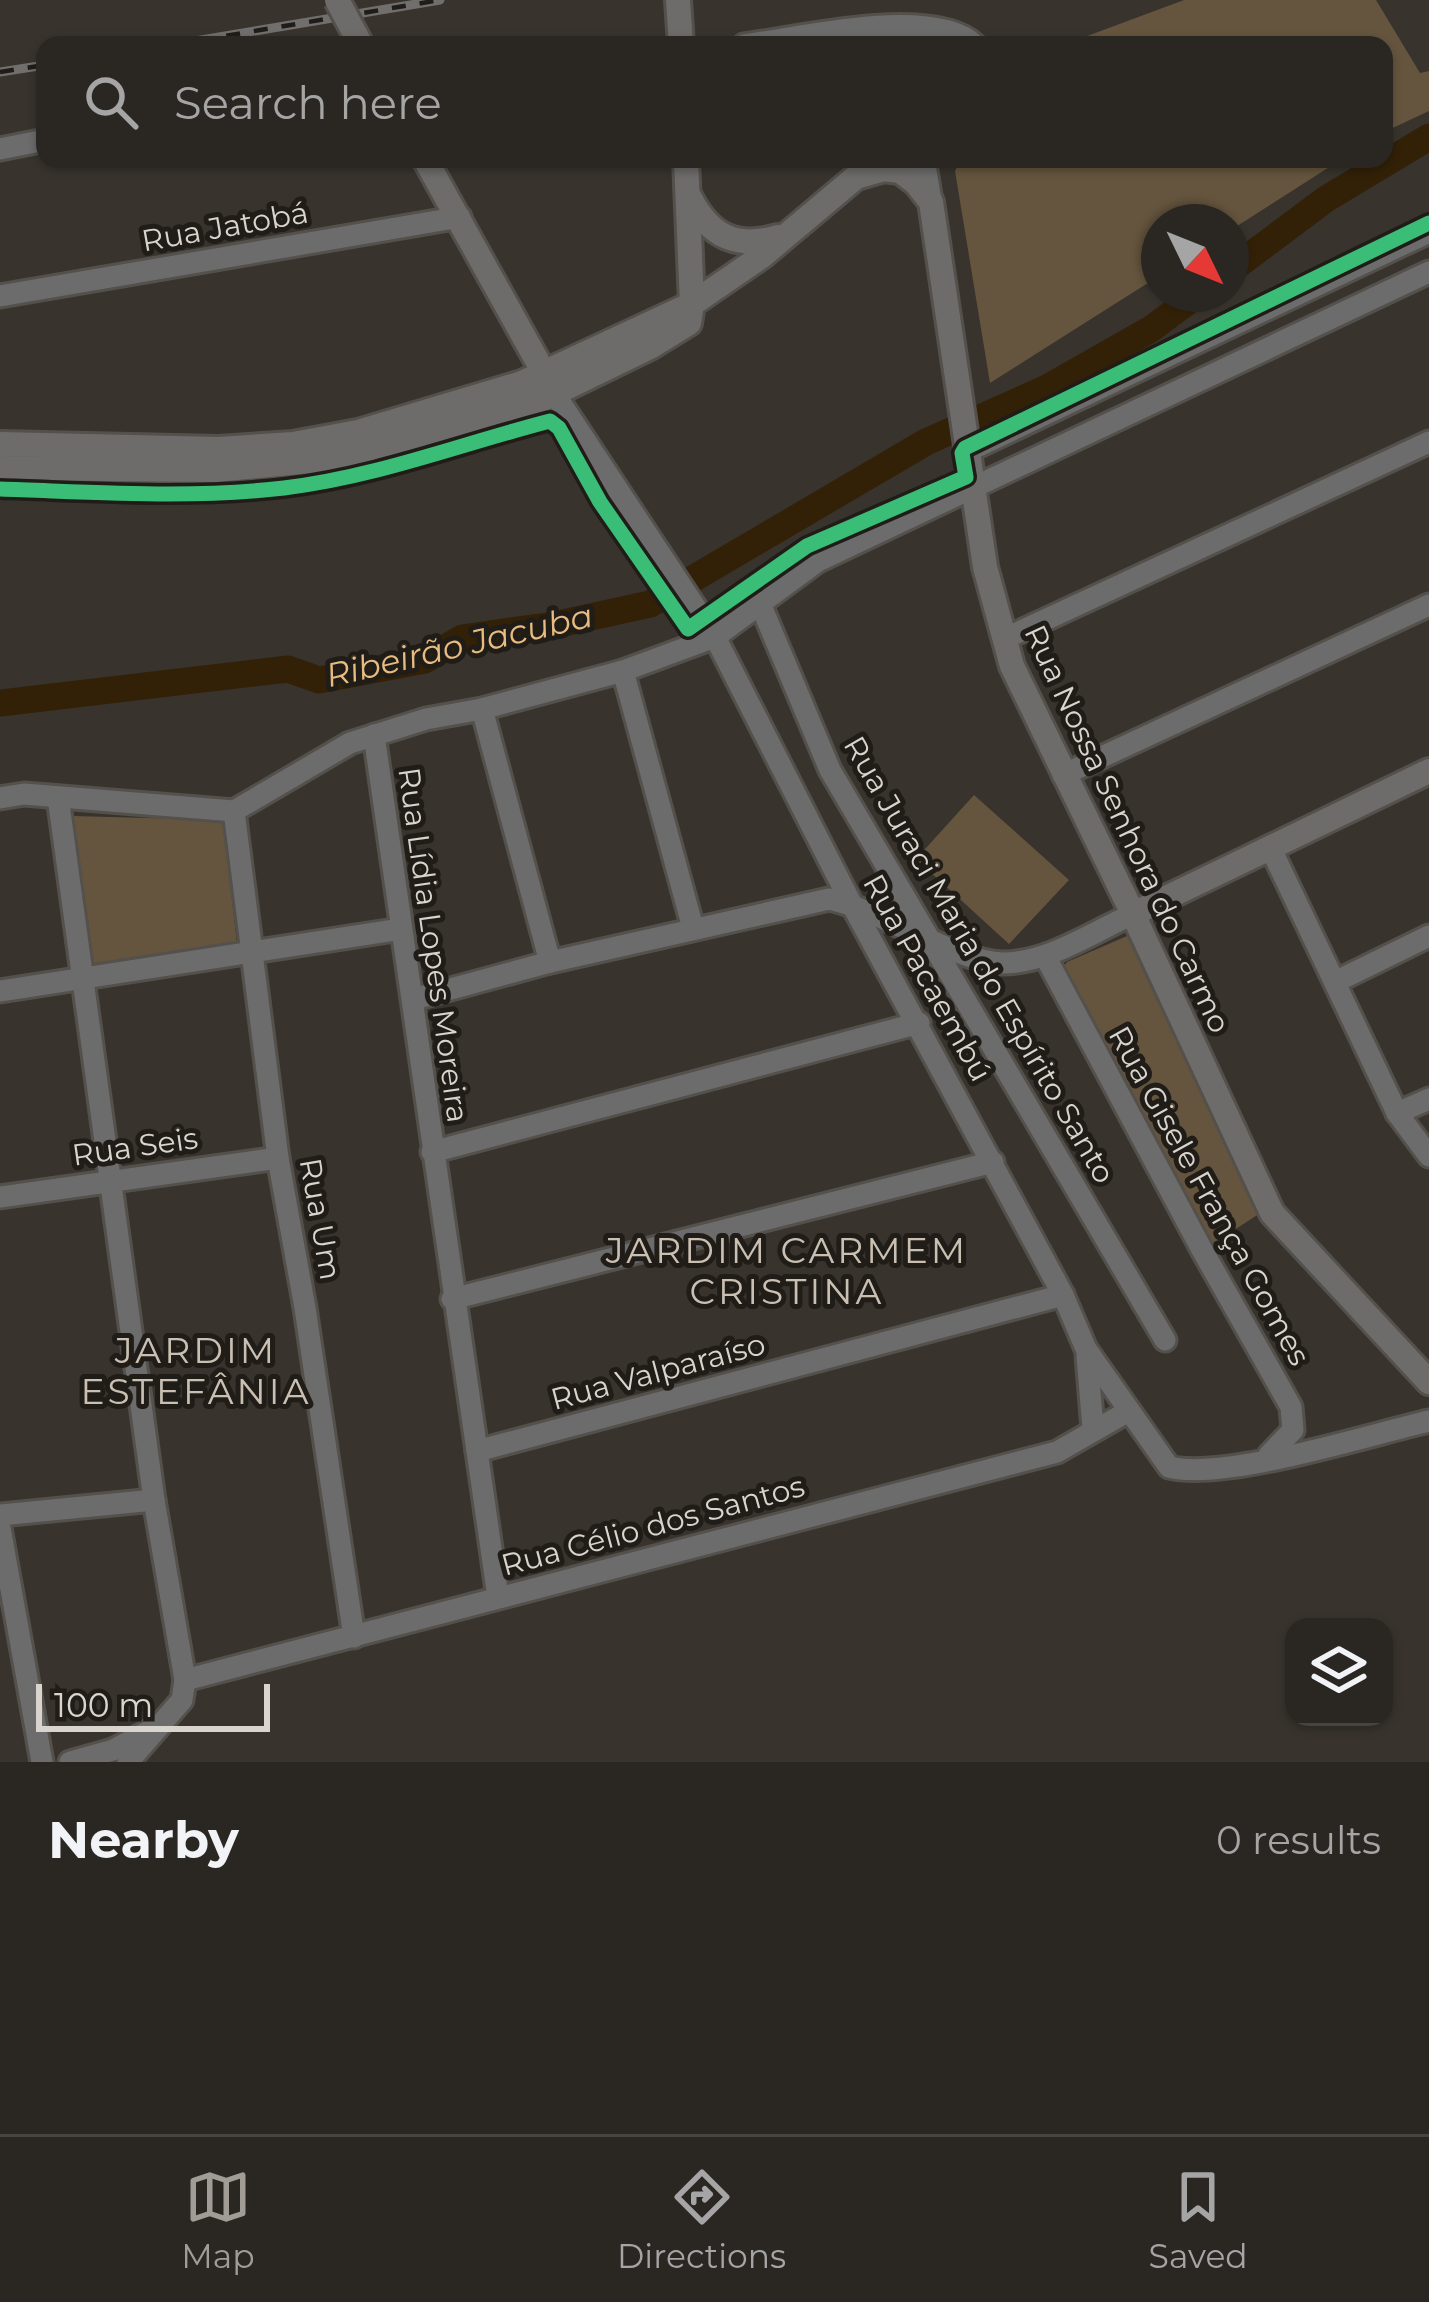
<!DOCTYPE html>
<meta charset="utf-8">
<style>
body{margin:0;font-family:Montserrat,sans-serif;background:#322e2a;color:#f1f3f6}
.controls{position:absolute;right:36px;bottom:36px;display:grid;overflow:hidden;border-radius:24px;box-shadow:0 3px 9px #0004}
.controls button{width:108px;height:108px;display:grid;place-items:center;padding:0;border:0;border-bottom:3px solid #464340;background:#2a2622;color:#f1f3f6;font:60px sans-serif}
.compass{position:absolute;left:1141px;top:204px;width:108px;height:108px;border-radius:50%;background:#2a2622;box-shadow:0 3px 9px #0004;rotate:133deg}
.scale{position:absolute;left:36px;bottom:30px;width:234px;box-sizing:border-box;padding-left:12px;border:6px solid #d9d4cd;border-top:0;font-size:33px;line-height:42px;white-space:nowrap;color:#d9d4cd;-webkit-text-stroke:9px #201c17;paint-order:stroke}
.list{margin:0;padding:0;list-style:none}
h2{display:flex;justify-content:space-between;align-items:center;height:156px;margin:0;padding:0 48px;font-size:51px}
h2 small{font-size:39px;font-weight:400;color:#a5a5a5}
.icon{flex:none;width:66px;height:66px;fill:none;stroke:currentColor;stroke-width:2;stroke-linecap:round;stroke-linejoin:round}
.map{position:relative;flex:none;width:1429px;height:1762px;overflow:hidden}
.search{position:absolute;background:#2a2622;box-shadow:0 3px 9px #0004;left:36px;right:36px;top:36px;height:132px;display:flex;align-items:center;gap:30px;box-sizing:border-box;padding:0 42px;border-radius:24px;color:#a5a5a5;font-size:45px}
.sheet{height:372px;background:#2a2622}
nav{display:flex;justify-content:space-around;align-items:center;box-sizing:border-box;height:168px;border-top:3px solid #464340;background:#2a2622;font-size:33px;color:#a5a5a5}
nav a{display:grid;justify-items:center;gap:6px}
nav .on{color:#a19c95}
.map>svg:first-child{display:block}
</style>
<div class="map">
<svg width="1429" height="1762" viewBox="0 0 1429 1762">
<rect width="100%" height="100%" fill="#38332d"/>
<g fill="#65553e">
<path d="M 1184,0 L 1376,0 L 1420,73 L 1429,71 L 1429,111 L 1384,132 L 1384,45 L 1063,45 Z"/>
<path d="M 961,159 L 1342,159 L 1231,230 L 1231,222 L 1159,222 L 1159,276 L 990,383 L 955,171 Z"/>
<path d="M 974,795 L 1069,880 L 1009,944 L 916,859 Z"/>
<path d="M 73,816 L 223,820 L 237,944 L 87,964 Z"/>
<path d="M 1127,936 L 1136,941 L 1265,1210 L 1208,1247 L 1061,970 L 1067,962 Z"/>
</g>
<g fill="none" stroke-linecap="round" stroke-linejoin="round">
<g stroke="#322107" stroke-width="27">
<path d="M 1231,270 L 1326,199 L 1429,137"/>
<path d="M 0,703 L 288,669 L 319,680 L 425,660 L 462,638 L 554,625 L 650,604 L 926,442 L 1047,388 L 1151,329 L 1198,294"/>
</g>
<defs>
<g id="minor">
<path d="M 744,45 C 799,38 933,5 975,45"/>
<path d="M 0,149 L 45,140"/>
<path d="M 924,159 L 931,201"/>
<path d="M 0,296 L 460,217"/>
<path d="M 556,396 L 715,637 L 851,903 L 1063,1295 L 1086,1349 L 1169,1467 C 1224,1481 1368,1435 1429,1421"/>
<path d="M 966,452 L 1429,232"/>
<path d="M 759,601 L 830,770 L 1165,1340"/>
<path d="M 1004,639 L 1429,442"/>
<path d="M 623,671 L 693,928"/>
<path d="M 482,709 L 550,962"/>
<path d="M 374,735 C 415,1022 457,1310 498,1597"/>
<path d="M 1063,775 L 1429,605"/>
<path d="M 58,797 L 154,1500 L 185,1680 L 182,1700 L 128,1762"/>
<path d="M 0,798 L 24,794 L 234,811 L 350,743 L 426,719 L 482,709 L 623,671 L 715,637 L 818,561 L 1429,272"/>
<path d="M 234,811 L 278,1158 L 305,1308 L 354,1637"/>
<path d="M 1270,847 L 1397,1113 L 1429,1156"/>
<path d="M 1045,956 L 1201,1248 L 1291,1407 L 1293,1430 L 1269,1455"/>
<path d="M 1335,982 L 1429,936"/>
<path d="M 0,991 L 401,929"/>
<path d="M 414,999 L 550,962 L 829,899 C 881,910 956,962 1003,963 C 1048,963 1093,932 1133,914"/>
<path d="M 1397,1113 L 1429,1099"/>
<path d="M 432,1152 L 919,1023"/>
<path d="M 0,1197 L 278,1158"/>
<path d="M 452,1299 L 993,1162"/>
<path d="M 1087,1356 L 1093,1429"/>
<path d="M 477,1451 L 1063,1295"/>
<path d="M 0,1515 L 154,1500"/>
<path d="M 0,1528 L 42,1762"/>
<path d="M 185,1680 L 1057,1452 L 1127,1412"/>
<path d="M 70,1762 L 113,1750 L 149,1731"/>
</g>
<g id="major">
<path d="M 678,0 L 681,45"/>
<path d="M 425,159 L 549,382"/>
<path d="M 690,198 C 710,237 737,249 778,237"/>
<path d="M 0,444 L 219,449 L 293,444 L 358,432 L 522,383 L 692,304 L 762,256 L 856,177 L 884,169 L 900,171 L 916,183 L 931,202 L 985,567 L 1012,666 L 1133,914 L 1272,1213 L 1429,1382"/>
<path d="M 0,468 L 215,470 L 332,459 L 531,405 L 650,347 L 689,323 L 692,304 L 686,159"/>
<path d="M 1133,914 L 1429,771"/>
</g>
</defs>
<use href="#minor" stroke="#54504b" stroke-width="27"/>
<use href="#major" stroke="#54504b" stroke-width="30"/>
<use href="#minor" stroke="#6c6c6c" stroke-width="21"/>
<use href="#major" stroke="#6e6c6a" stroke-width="24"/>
<defs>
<g id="rail">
<path d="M 171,45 L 440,0"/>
<path d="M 0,72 L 45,65"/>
</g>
</defs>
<use href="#rail" stroke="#716f6e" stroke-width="9"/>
<use href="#rail" stroke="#201c17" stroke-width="4.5" stroke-dasharray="14" stroke-linecap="butt"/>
<defs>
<path id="major-bridge" d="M 337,0 L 361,45"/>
</defs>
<use href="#major-bridge" stroke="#54504b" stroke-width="30" stroke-linecap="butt"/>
<use href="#major-bridge" stroke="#6e6c6a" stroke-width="24"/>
<defs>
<path id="cycleway" d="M 0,489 C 95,492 189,499 284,488 C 376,477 461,444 550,421 L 559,428 L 600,502 L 688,629 L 807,546 L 966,477 L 962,453 L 965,448 L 1429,223"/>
</defs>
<use href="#cycleway" stroke="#201c17" stroke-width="22"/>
<use href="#cycleway" stroke="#3abd76" stroke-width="15"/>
</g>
<g text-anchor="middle" stroke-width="10" stroke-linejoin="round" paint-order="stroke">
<g font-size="30" fill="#d9d4cd" stroke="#201c17">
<text transform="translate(225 227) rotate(-10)" y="10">Rua Jatobá</text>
<text transform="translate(1127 829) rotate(65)" y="10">Rua Nossa Senhora do Carmo</text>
<text transform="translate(433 945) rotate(82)" y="10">Rua Lídia Lopes Moreira</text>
<text transform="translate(979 960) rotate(60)" y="10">Rua Juraci Maria do Espírito Santo</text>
<text transform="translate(927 978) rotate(61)" y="10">Rua Pacaembú</text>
<text transform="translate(135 1147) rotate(-8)" y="10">Rua Seis</text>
<text transform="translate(1209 1196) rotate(61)" y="10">Rua Gisele França Gomes</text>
<text transform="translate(320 1219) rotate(80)" y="10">Rua Um</text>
<text transform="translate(658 1372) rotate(-15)" y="10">Rua Valparaíso</text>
<text transform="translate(653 1526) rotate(-15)" y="10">Rua Célio dos Santos</text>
</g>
<g font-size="33" font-style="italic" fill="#e8bc80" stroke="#201c17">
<text transform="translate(459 645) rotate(-13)" y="12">Ribeirão Jacuba</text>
</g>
<g font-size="36" letter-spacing="3" fill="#c9bfb2" stroke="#201c17">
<text x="787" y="1263">JARDIM CARMEM<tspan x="787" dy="41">CRISTINA</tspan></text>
<text x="196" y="1363">JARDIM<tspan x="196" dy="41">ESTEFÂNIA</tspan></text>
</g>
</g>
</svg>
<div class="controls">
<button><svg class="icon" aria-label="layers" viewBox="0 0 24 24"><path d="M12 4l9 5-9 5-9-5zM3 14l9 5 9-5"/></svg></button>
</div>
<svg class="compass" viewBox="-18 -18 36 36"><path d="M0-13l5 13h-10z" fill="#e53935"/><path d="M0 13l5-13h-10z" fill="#a5a5a5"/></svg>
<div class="scale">100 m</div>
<div class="search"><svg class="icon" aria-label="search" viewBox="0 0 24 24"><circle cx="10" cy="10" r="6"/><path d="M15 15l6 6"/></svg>Search here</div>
</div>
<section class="sheet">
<h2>Nearby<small>0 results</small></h2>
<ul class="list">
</ul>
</section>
<nav>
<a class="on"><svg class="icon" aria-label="map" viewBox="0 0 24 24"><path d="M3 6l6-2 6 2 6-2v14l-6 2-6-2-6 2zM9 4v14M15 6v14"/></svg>Map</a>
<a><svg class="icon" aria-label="directions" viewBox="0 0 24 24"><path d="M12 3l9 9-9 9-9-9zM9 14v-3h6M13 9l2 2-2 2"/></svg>Directions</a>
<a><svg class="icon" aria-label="saved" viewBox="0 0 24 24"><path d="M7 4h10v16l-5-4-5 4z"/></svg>Saved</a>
</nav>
